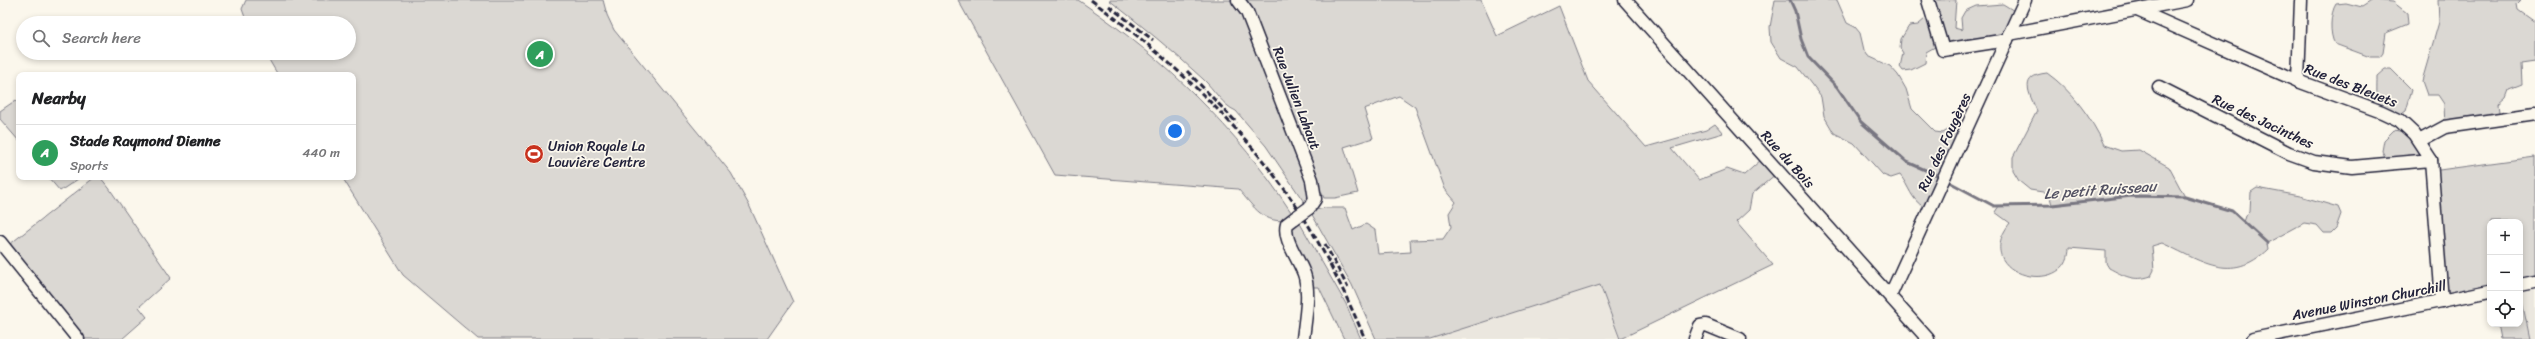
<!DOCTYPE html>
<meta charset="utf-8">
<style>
body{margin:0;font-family:Sriracha,sans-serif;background:#f6f6f6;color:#202124}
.controls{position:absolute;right:12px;bottom:12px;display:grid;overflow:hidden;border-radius:8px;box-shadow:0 2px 6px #0003}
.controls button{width:36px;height:36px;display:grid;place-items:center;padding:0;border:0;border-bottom:1px solid #e0e0e0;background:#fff;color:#202124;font:20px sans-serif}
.you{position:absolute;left:1175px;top:131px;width:14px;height:14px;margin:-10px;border:3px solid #fff;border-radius:50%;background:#1a73e8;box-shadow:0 0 0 6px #1a73e833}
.badge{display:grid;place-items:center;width:26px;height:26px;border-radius:50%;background:#0f766e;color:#fff;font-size:13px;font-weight:700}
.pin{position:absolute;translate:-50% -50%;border:2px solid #fff;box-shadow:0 1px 4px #0006}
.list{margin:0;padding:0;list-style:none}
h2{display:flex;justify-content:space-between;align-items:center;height:52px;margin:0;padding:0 16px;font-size:17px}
h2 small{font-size:13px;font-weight:400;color:#757577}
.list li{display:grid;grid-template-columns:26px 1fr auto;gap:12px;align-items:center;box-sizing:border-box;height:56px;padding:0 16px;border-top:1px solid #e0e0e0}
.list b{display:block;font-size:15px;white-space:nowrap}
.list p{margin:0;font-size:13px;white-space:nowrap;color:#757577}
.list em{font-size:13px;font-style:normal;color:#757577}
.icon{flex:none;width:22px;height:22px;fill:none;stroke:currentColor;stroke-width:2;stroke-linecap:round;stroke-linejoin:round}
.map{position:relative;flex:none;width:2535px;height:339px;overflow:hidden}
.search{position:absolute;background:#fff;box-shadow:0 2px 6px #0003;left:16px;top:16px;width:340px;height:44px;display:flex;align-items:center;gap:10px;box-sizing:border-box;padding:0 14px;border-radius:22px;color:#757577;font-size:15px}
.panel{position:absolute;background:#fff;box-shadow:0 2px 6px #0003;left:16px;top:72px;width:340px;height:108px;border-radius:8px}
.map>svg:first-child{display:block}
</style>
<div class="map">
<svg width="2535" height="339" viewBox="0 0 2535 339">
<rect width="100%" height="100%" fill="#fbf7ec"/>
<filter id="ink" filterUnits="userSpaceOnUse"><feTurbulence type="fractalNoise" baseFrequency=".025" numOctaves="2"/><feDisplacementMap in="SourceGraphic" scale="8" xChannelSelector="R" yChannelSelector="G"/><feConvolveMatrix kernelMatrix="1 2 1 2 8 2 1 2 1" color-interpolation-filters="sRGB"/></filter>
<g filter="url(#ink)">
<g fill="#ebe7df">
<path d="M 2535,282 L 2535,339 L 2530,339 L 2520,289 Z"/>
<path d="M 1600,285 L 1619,339 L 1430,339 Z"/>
</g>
<g fill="#dbd8d3" stroke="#7e7d87">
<path d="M 246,0 L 603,0 L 607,15 L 614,30 L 731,173 L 749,205 L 793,302 L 767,339 L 478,339 L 403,275 L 342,177 L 353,177 L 353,75 L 278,75 L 265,53 L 349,53 L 349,23 L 247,23 L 242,9 Z"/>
<path d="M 958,0 L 1078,0 L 1084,4 C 1166,60 1237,129 1291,212 L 1290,220 C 1264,225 1254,207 1238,189 L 1055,175 Z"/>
<path d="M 1109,0 L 1481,0 L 1497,36 L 1559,6 L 1588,81 L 1646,147 L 1706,130 L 1715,124 L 1723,133 L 1672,148 L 1699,180 L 1727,169 L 1744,175 L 1762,159 L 1776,174 L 1752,194 L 1749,210 L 1736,222 L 1773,265 L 1620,339 L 1600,285 L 1430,339 L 1376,339 L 1352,285 L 1310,211 L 1325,208 L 1345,208 L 1353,230 L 1366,224 L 1375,230 L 1378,254 L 1411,252 L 1410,240 L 1443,239 L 1451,227 L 1449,213 L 1456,202 L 1445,189 L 1415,107 L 1399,96 L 1364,109 L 1373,138 L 1344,147 L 1358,193 L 1335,198 L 1324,198 L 1319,187 L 1313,180 L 1313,191 L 1306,205 L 1266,146 L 1236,111 C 1222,105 1214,89 1203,79 C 1173,51 1141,25 1109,0 Z"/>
<path d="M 1775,0 L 1837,0 L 1847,23 L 1855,27 L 1860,33 L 1864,50 L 1868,56 L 1890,66 L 1898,75 L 1906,89 L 1912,109 L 1935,132 L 1943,133 L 1954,126 L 1961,134 L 1924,207 C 1911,200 1909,186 1900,175 L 1891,178 L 1883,175 L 1854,143 L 1834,133 L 1824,116 L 1821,97 L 1798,67 L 1781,58 L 1771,42 L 1770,27 Z"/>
<path d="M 1928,0 L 1956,0 L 1954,28 L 1962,30 L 1961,18 L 1965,11 L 1976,6 L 2003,4 L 2016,12 L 2009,34 L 1953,48 L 1940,40 L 1935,47 L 1926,52 L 1925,63 L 1911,70 L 1903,71 L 1900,67 L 1903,53 L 1900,48 L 1901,39 L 1909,26 L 1918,25 L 1933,12 Z"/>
<path d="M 2373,0 L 2393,2 L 2407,13 L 2408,24 L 2386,33 L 2383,53 L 2380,57 L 2370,57 L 2335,44 C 2329,35 2330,13 2336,4 L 2346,3 L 2362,7 Z"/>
<path d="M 2438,0 L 2521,0 L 2517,4 L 2518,10 L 2535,22 L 2535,62 L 2521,64 L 2522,84 L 2509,89 L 2506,97 L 2498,104 L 2500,119 L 2445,127 L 2444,104 L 2438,95 L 2427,95 L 2422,81 L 2439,22 Z"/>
<path d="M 2385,69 L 2391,69 L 2412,90 L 2406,111 L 2396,118 C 2374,102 2377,102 2377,76 Z"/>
<path d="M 2047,73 C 2071,90 2092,118 2104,145 L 2121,151 L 2139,150 L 2169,167 L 2185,197 L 2232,211 L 2244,222 L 2246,216 L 2250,211 L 2251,192 L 2257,188 L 2300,196 L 2338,207 L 2341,214 L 2336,228 L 2331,233 L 2324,233 L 2317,225 L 2304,223 L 2267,243 L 2268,249 C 2231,285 2200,260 2162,243 L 2152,246 L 2154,270 L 2151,276 C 2134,282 2124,276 2109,268 L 2106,263 L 2106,251 L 2069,248 C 2069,299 1968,276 2010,223 L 1995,212 L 1999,206 L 2052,205 L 2049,193 L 2030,190 L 2019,181 L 2013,171 L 2013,157 L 2037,111 C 2029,93 2018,76 2047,73 Z"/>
<path d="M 16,100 L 19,105 L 19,141 L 0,119 L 0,111 Z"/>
<path d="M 2394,130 L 2414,134 L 2423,156 L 2387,160 L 2382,151 L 2384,140 Z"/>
<path d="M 2535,157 L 2535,282 L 2520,285 L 2520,222 L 2490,222 L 2490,291 L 2442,301 L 2432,171 Z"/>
<path d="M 48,177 L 81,177 L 60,191 Z"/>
<path d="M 95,177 L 100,177 L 109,188 L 171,278 L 139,307 L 147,317 L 122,339 L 78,339 L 5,248 Z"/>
<path d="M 1298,220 L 1346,304 L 1361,339 L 1344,339 L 1319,287 L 1307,287 L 1290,228 Z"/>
<path d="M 2520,292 L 2530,339 L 2500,339 L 2497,324 L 2520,324 Z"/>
</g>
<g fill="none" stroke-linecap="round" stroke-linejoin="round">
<g stroke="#787681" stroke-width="3">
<path d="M 1790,0 L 1795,11 L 1801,39 L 1808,57 L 1837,87 L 1861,122 L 1907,162 L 1937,175"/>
<path d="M 1951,183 L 1994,206 L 2052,205 L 2132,196 L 2185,197 L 2232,211 L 2267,243"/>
</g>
<defs>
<g id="minor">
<path d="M 1238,0 L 1247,12 L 1312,180 L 1315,199 L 1309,208"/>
<path d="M 1625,0 L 1928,339"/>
<path d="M 1928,0 L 1943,50 L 2007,40"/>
<path d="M 2137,10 L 2298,81 L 2382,112 L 2399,120 L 2414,134 L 2431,160 L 2442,301"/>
<path d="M 2009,34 L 2187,0"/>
<path d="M 2298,81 L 2301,0"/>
<path d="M 2159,87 L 2289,153 L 2314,162 L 2352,167 L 2431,160"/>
<path d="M 2419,141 L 2445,127 L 2535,114"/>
<path d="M 1295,218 L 1287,224 C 1282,240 1301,261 1305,277 C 1310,296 1305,319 1303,339"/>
<path d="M 0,242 L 78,339"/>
<path d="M 2520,285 L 2535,282"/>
<path d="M 1890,296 L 2025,0"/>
<path d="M 1695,339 L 1700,326 L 1706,325 L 1740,339"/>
<path d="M 2253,339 L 2490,291"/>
</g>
</defs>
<use href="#minor" stroke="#22223b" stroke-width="15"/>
<use href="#minor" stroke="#fbf7ec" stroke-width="12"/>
<g stroke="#22223b" stroke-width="3" stroke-dasharray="6 3" stroke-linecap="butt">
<path d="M 1091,0 C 1175,62 1255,137 1310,228 C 1331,264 1349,301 1365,339"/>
<path d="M 1109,6 L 1153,40"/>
<path d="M 1187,71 L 1237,123"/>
<path d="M 1325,244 L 1348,288"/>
</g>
<defs>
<path id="minor-bridge" d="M 1295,218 L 1309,208"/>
</defs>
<use href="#minor-bridge" stroke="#22223b" stroke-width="15" stroke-linecap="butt"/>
<use href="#minor-bridge" stroke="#fbf7ec" stroke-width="12"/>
</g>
</g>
<defs>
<symbol id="stadium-disc" viewBox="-11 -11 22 22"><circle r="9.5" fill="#c8321e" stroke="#fbf7ec"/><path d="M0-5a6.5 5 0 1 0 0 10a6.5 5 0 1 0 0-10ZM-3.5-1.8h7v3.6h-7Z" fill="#fff"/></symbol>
</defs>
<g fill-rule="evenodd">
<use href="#stadium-disc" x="523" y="143" width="22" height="22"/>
</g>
<g text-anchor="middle" stroke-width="3.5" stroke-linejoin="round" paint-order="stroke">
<g font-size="14" fill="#22223b" stroke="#fbf7ec">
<text transform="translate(2351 85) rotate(21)" y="5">Rue des Bleuets</text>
<text transform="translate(1297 98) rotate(69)" y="5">Rue Julien Lahaut</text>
<text transform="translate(2263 121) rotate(25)" y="5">Rue des Jacinthes</text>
<text transform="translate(1944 142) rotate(-65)" y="5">Rue des Fougères</text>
<text transform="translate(1788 159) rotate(48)" y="5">Rue du Bois</text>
<text transform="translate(2369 300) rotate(-11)" y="5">Avenue Winston Churchill</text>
</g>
<g font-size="14" fill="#22223b" stroke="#fbf7ec" text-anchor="start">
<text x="548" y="151">Union Royale La<tspan x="548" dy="16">Louvière Centre</tspan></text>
</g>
<g font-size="15" font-style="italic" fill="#545364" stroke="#fbf7ec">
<text transform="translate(2100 190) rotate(-4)" y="5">Le petit Ruisseau</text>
</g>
</g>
</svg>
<div class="controls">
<button>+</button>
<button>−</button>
<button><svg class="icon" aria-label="locate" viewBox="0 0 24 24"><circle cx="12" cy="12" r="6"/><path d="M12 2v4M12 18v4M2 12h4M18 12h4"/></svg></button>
</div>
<div class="you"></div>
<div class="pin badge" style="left:540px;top:54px;background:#2e9e5b">A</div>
<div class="search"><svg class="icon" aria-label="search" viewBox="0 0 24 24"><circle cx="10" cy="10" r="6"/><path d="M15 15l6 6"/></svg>Search here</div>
<section class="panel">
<h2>Nearby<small></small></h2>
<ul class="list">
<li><span class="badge" style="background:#2e9e5b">A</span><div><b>Stade Raymond Dienne</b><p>Sports</p></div><em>440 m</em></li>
</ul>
</section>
</div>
